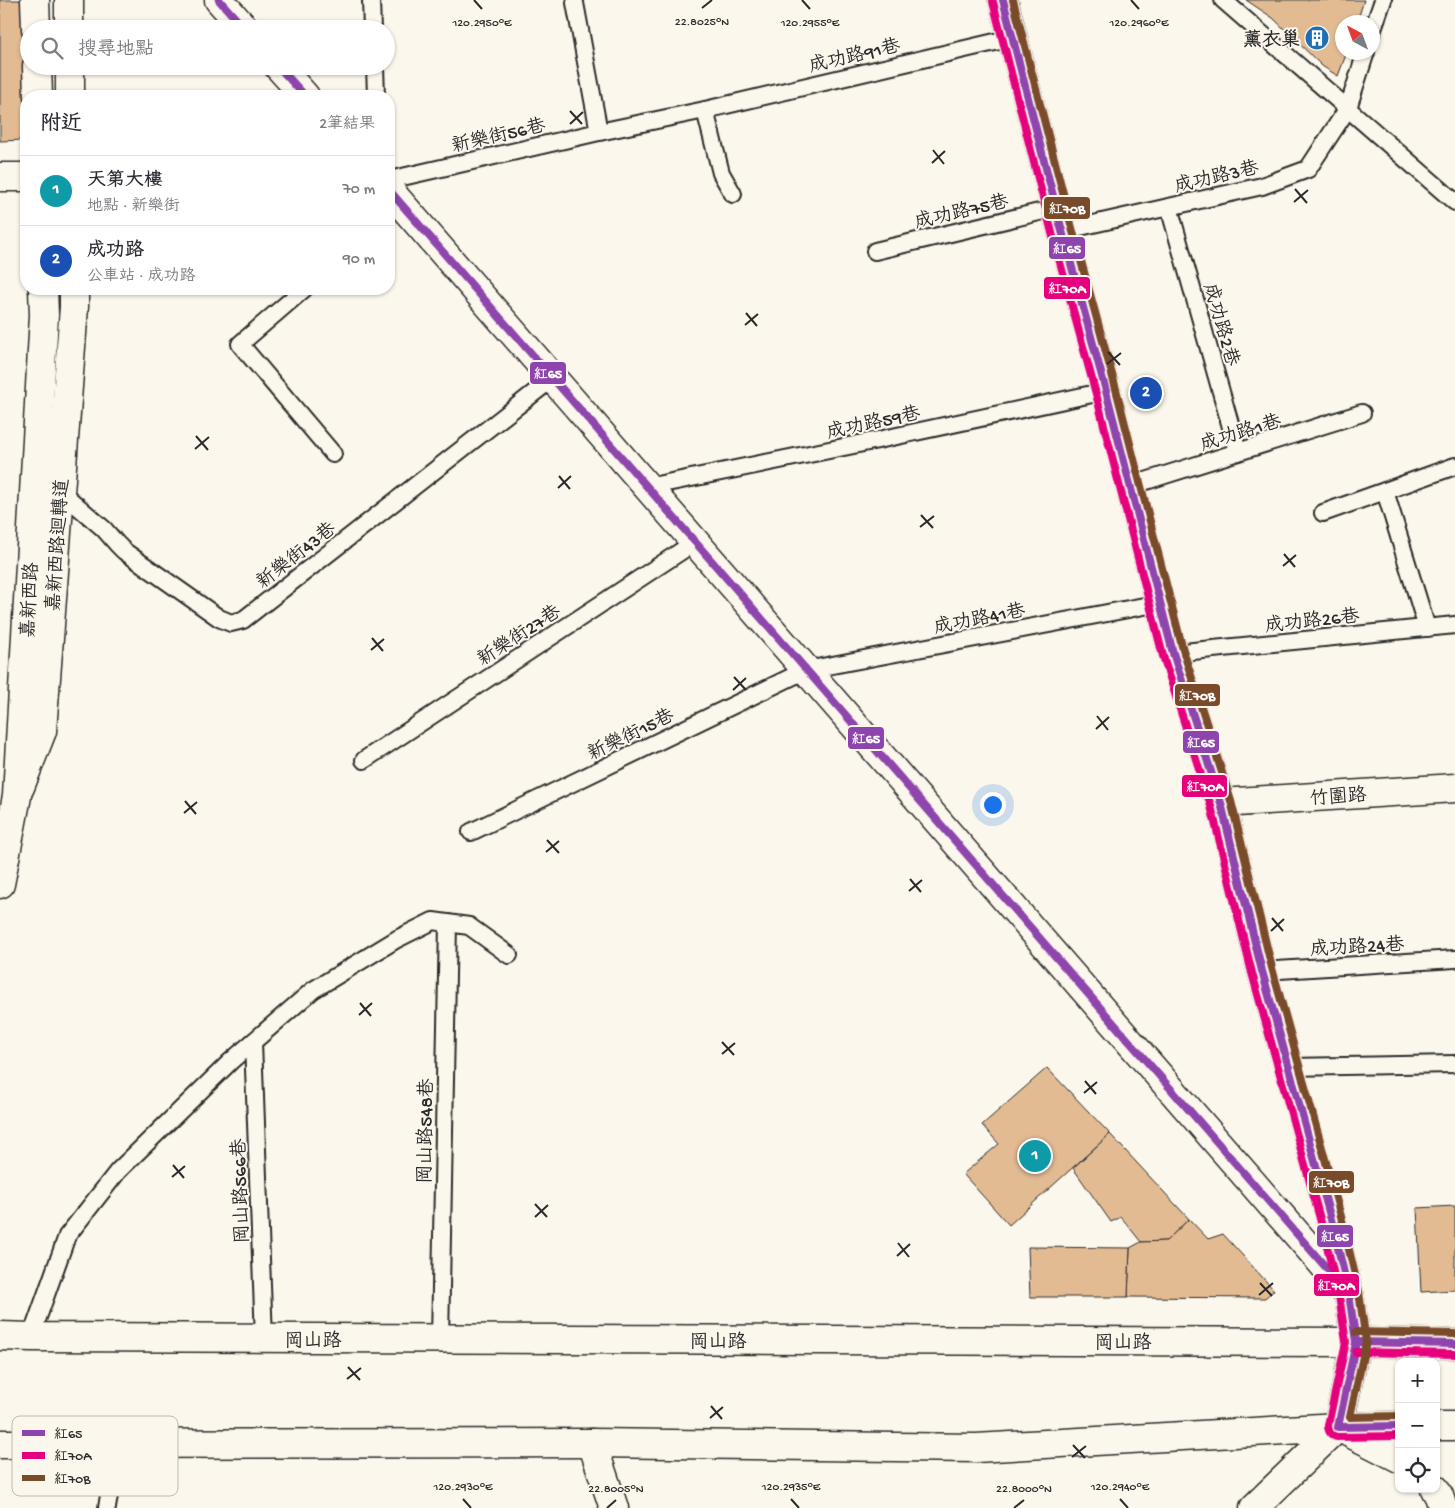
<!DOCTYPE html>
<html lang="zh-TW">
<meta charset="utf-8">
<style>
body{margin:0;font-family:"Gochi Hand","LXGW WenKai TC",sans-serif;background:#f2f2f3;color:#2b2b33}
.controls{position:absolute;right:15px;bottom:15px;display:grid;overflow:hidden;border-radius:10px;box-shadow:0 1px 4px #0004}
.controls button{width:45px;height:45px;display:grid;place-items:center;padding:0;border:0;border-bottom:1px solid #e1e1e2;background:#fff;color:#2b2b33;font:25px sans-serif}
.compass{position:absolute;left:1335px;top:15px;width:45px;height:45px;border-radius:50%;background:#fff;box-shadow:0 1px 4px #0004;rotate:319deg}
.you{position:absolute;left:992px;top:804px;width:18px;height:18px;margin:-12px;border:4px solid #fff;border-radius:50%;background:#1a73e8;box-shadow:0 0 0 8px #1a73e833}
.badge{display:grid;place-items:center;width:32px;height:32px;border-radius:50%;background:#d93025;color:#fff;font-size:16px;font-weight:700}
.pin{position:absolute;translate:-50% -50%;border:2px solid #fff;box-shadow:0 1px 5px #0006}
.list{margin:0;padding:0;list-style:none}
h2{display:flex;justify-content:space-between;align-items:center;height:65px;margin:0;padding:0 20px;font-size:21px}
h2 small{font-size:16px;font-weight:400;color:#7c7c81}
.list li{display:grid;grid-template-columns:32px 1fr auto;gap:15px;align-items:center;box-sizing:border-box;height:70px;padding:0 20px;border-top:1px solid #e1e1e2}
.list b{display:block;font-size:19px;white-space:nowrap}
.list p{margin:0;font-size:16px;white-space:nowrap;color:#7c7c81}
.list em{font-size:16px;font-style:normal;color:#7c7c81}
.icon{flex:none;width:28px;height:28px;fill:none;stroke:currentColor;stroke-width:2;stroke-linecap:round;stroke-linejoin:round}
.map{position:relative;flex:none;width:1455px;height:1508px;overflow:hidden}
.search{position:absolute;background:#fff;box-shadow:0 1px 4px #0004;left:20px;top:20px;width:375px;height:55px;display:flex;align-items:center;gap:12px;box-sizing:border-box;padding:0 18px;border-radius:28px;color:#7c7c81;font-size:19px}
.panel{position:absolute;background:#fff;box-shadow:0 1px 4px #0004;left:20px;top:90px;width:375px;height:205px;border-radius:20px}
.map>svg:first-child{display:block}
</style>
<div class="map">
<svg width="1455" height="1508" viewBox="0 0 1455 1508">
<rect width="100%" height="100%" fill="#fbf7ec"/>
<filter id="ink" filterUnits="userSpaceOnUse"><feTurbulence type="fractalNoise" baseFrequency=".02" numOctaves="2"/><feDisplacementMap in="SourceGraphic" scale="10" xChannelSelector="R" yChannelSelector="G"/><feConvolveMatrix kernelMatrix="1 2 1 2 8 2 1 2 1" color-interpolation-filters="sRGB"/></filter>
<g filter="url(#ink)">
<g fill="#e3bb93" stroke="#2b2b2b">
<path d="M 0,0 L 48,0 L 29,29 L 26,140 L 0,141 Z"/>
<path d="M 1246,0 L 1364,0 L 1357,22 L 1342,22 L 1342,52 L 1347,52 L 1338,76 L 1322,66 L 1273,18 Z"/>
<path d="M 1047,1068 L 1110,1134 L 1009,1225 L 963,1174 L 999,1144 L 982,1125 Z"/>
<path d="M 1110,1134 L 1189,1219 L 1166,1241 L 1141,1242 L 1121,1217 L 1111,1222 L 1073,1168 Z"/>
<path d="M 1455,1206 L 1455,1290 L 1421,1292 L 1417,1208 Z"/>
<path d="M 1189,1219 L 1208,1239 L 1223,1234 L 1274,1290 L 1265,1298 L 1128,1297 L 1130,1248 L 1141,1242 L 1166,1241 Z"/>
<path d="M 1028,1247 L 1130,1248 L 1128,1297 L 1030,1297 Z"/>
</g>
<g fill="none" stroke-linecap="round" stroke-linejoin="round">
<defs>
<g id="lane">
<path d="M 371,0 L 372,29"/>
<path d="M 1223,0 L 1455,202"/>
<path d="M 575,3 L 599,132"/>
<path d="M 1372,32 L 1383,0"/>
<path d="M 375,66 L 376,96"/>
<path d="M 705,110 L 721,173 L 733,194"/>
<path d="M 389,180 L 599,132 L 705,110 L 1012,38"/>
<path d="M 1169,207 L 1238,452"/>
<path d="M 1062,231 L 1262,186 L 1308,169 L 1348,108 L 1366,52"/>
<path d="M 875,251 L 1056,208"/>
<path d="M 304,289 L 240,344 L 333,454"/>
<path d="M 1130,486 L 1362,413"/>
<path d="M 647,487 L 883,439 L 1106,391"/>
<path d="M 60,491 L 104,529 L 117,544 L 124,551 L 219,618 L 231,623 L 243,620 L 553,378"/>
<path d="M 1385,491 L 1427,628"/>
<path d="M 1323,513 L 1455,466"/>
<path d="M 1173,653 L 1455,625"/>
<path d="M 364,760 L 695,542"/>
<path d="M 471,832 L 806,670 L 1160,603"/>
<path d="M 1262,971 L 1455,959"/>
<path d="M 253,1042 L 264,1339"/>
<path d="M 1289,1067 L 1455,1064"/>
<path d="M 31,1337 L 67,1236 L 118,1171 L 231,1061 L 313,990 L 397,939 L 433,921 L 469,926 L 509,955"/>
<path d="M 440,1340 L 448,923"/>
<path d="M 107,1508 L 117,1444"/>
</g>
<g id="street">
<path d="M 69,0 L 69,29"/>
<path d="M 70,66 L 70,96"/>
<path d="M 0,177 L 26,177"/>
<path d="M 20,787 L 42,731 L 74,307 L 74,289"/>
<path d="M 1221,803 L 1455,788"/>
<path d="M 592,1443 L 614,1508"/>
<path d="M 1435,1489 L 1439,1496 L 1443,1508"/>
<path d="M 1254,1508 L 1338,1427 L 1399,1458"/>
</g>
<g id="secondary">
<path d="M 35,0 L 36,29"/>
<path d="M 219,0 L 245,29"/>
<path d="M 37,66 L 38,96"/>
<path d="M 278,66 L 305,96"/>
<path d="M 389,190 L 1349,1294"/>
<path d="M 0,884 L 17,796 L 44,315 L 43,289"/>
</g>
<g id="primary">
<path d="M 1003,0 L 1062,231 L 1106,391 L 1160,603 L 1173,653 L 1221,803 L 1262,971 L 1332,1223 L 1349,1294 L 1356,1342 L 1338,1427"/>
<path d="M 0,1336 L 31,1337 L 1356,1342 L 1455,1344"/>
<path d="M 1436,1426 L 1455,1426"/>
<path d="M 0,1444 L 592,1443 L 976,1448 L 1338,1427 L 1399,1426"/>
</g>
</defs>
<use href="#lane" stroke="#2b2b2b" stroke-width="20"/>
<use href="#street" stroke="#2b2b2b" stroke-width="31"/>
<use href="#secondary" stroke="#2b2b2b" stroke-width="31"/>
<use href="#primary" stroke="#2b2b2b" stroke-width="31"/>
<use href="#lane" stroke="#fbf7ec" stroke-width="16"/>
<use href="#street" stroke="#fbf7ec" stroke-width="28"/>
<use href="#secondary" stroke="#fbf7ec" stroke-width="28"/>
<use href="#primary" stroke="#fbf7ec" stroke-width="28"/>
<defs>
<g id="bus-1">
<path d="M 219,0 L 245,29"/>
<path d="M 1003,0 L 1062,231 L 1106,391 L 1173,653 L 1221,803 L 1262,971 L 1332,1223 L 1349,1294 L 1356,1342 L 1338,1427 L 1399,1426"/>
<path d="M 278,66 L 305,96"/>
<path d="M 389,190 L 1343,1287"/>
<path d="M 1356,1342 L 1455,1344"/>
</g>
<g id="bus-2">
<path d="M 993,2 L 1052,233 L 1096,394 L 1163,656 L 1211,806 L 1252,973 L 1322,1226 L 1339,1296 L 1346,1342 L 1328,1425 C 1328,1431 1331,1436 1337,1437 L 1399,1436"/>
<path d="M 1356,1352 L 1455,1354"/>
</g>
<g id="bus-3">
<path d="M 1013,0 L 1072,228 L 1116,389 L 1183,650 L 1231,801 L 1272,968 L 1342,1220 L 1359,1292 L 1366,1342 L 1350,1417 L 1399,1416"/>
<path d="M 1356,1332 L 1455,1334"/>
</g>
</defs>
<use href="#bus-1" stroke="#fbf7ec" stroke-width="11"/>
<use href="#bus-2" stroke="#fbf7ec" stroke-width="11"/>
<use href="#bus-3" stroke="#fbf7ec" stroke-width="11"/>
<use href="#bus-1" stroke="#8e44ad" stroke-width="8"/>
<use href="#bus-2" stroke="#e5007d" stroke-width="8"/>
<use href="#bus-3" stroke="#7a4b2a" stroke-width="8"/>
</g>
</g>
<path fill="none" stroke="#2b2b2b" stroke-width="2" d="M 474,0 L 482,9M 802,0 L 810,9M 1131,0 L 1139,9M 702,8 L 712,0M 570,111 L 582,124M 570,124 L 583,112M 933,150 L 944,164M 932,163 L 945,151M 1295,189 L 1307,203M 1294,202 L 1308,190M 746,313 L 757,326M 745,325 L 758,314M 1108,352 L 1120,365M 1107,364 L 1121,353M 196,436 L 208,450M 195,449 L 209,437M 559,476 L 570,489M 558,488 L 571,476M 921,515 L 933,528M 920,527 L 934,516M 1284,554 L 1295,567M 1283,566 L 1296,555M 372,638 L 383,651M 371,650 L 384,639M 734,677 L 746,690M 733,690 L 746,678M 1097,716 L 1108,730M 1096,729 L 1109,717M 185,801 L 196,814M 184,813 L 197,802M 547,840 L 559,853M 546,852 L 559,841M 910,879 L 921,892M 909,891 L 922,880M 1272,918 L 1283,931M 1271,931 L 1284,919M 360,1003 L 371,1016M 359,1015 L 372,1003M 722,1042 L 734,1055M 722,1054 L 735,1043M 1085,1081 L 1096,1094M 1084,1093 L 1097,1082M 173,1165 L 184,1178M 172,1177 L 185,1166M 535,1204 L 547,1217M 535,1217 L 548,1205M 898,1243 L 909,1257M 897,1256 L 910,1244M 1260,1283 L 1272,1296M 1259,1295 L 1273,1283M 348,1367 L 360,1380M 347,1379 L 361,1368M 711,1406 L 722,1419M 710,1418 L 723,1407M 1073,1445 L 1085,1458M 1072,1457 L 1086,1446M 463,1499 L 471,1508M 791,1499 L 799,1508M 1120,1499 L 1128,1508M 607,1508 L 616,1500M 1014,1508 L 1024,1500"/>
<defs>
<symbol id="building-disc" viewBox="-11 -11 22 22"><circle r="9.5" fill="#1f6fb2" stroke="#fbf7ec"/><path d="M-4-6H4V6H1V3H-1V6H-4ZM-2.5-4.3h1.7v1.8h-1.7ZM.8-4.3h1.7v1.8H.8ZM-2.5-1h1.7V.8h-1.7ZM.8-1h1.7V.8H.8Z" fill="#fff"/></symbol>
</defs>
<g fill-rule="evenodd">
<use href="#building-disc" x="1303" y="24" width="28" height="28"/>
</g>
<g text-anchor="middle" stroke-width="4" stroke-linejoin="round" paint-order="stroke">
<g font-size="19" font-weight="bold" fill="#2b2b2b" stroke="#fbf7ec" text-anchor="end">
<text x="1300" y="45">薰衣巢</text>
</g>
<g font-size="19" fill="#2b2b2b" stroke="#fbf7ec">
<text transform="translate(854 54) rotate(-13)" y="7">成功路91巷</text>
<text transform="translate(498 134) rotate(-13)" y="7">新樂街56巷</text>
<text transform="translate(1216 175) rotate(-13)" y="7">成功路3巷</text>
<text transform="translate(961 210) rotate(-13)" y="7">成功路75巷</text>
<text transform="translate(1223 324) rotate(74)" y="7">成功路2巷</text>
<text transform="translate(873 421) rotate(-12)" y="7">成功路59巷</text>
<text transform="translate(1240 431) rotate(-17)" y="7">成功路1巷</text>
<text transform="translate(56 545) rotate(-86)" y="7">嘉新西路迴轉道</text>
<text transform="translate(295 554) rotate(-38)" y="7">新樂街43巷</text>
<text transform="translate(28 600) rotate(-87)" y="7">嘉新西路</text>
<text transform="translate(979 617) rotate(-11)" y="7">成功路41巷</text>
<text transform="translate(1312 619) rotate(-6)" y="7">成功路26巷</text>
<text transform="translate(518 634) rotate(-33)" y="7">新樂街27巷</text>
<text transform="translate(630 733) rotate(-26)" y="7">新樂街15巷</text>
<text transform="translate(1338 795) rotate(-4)" y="7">竹圍路</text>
<text transform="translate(1357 945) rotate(-3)" y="7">成功路24巷</text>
<text transform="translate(424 1131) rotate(-89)" y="7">岡山路548巷</text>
<text transform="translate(239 1191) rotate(-92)" y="7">岡山路566巷</text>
<text x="313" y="1346">岡山路</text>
<text x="718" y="1347">岡山路</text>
<text x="1123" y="1348">岡山路</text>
</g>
</g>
<rect x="12" y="1416" width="166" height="80" rx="8" fill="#fbf7ec" stroke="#bdbab2" stroke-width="1"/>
<rect x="22" y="1430" width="23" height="6" fill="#8e44ad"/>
<rect x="22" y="1452" width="23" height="7" fill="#e5007d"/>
<rect x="22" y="1475" width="23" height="6" fill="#7a4b2a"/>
<g font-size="14" fill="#2b2b2b">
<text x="54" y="1438">紅65</text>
<text x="54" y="1460">紅70A</text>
<text x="54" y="1483">紅70B</text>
</g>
<g font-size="12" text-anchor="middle" fill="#2b2b2b" stroke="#fbf7ec" stroke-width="4" stroke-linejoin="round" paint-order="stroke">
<text x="702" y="25">22.8025°N</text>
<text x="482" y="26">120.2950°E</text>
<text x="810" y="26">120.2955°E</text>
<text x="1139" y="26">120.2960°E</text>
<text x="463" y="1490">120.2930°E</text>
<text x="791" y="1490">120.2935°E</text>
<text x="1120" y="1490">120.2940°E</text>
<text x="616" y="1492">22.8005°N</text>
<text x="1024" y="1492">22.8000°N</text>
</g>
<g stroke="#fbf7ec" stroke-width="2">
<rect x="1043" y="196" width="48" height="24" rx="5" fill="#7a4b2a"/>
<rect x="1048" y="236" width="38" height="24" rx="5" fill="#8e44ad"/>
<rect x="1043" y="276" width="48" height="24" rx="5" fill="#e5007d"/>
<rect x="529" y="361" width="38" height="24" rx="5" fill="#8e44ad"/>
<rect x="1174" y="683" width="47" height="24" rx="5" fill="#7a4b2a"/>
<rect x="847" y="726" width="38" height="24" rx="5" fill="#8e44ad"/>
<rect x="1182" y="730" width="38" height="24" rx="5" fill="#8e44ad"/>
<rect x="1181" y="774" width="47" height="24" rx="5" fill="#e5007d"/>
<rect x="1308" y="1170" width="47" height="24" rx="5" fill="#7a4b2a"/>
<rect x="1316" y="1224" width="38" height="24" rx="5" fill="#8e44ad"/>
<rect x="1313" y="1273" width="47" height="24" rx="5" fill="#e5007d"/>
</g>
<g font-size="14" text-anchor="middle" font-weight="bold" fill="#fff">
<text x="1067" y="213">紅70B</text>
<text x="1067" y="253">紅65</text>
<text x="1067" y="293">紅70A</text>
<text x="548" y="378">紅65</text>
<text x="1197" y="700">紅70B</text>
<text x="866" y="743">紅65</text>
<text x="1201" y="747">紅65</text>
<text x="1205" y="791">紅70A</text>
<text x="1331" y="1187">紅70B</text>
<text x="1335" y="1241">紅65</text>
<text x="1336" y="1290">紅70A</text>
</g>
</svg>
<div class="controls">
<button>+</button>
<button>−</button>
<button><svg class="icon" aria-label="locate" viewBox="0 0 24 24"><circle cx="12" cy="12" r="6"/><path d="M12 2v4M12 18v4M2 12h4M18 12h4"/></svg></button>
</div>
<svg class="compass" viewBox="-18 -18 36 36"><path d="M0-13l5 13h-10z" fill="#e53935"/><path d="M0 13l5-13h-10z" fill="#7c7c81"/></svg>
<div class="you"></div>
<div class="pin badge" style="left:1035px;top:1156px;background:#0f9aa8">1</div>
<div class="pin badge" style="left:1146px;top:393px;background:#1a4fb4">2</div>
<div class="search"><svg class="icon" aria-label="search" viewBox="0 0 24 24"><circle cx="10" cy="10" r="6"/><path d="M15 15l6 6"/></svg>搜尋地點</div>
<section class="panel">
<h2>附近<small>2筆結果</small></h2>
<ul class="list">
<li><span class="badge" style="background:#0f9aa8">1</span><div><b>天第大樓</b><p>地點 · 新樂街</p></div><em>70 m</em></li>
<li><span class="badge" style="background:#1a4fb4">2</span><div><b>成功路</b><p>公車站 · 成功路</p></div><em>90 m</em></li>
</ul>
</section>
</div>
